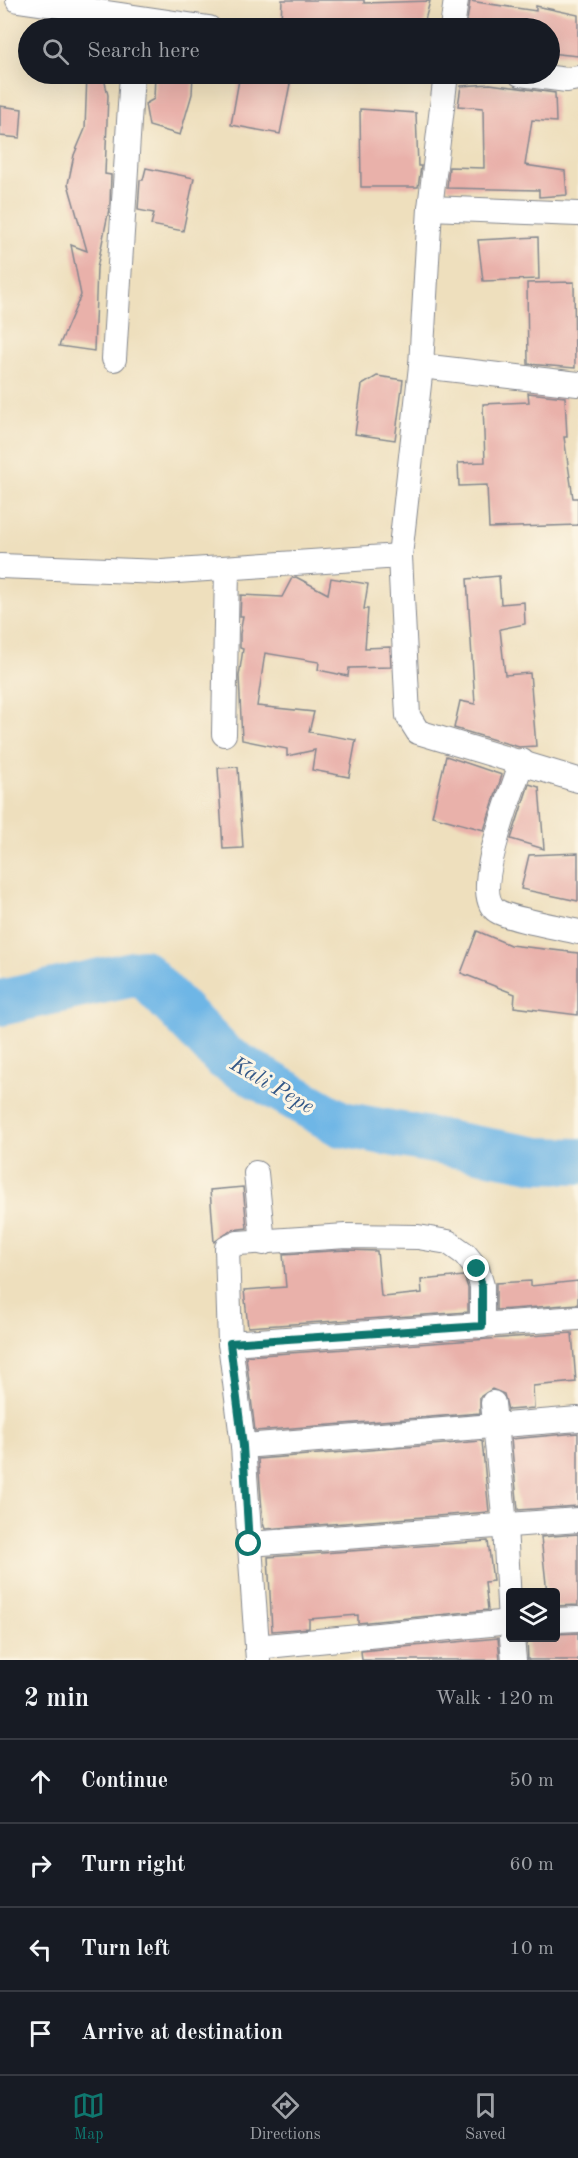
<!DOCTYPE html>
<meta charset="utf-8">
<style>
body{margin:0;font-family:"Old Standard TT",serif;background:#20242c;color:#f1f3f6}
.controls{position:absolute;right:18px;bottom:18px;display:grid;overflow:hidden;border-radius:6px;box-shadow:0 6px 24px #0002}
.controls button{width:54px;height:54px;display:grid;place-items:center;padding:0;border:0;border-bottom:2px solid #363941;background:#171b24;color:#f1f3f6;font:30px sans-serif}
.stop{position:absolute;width:18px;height:18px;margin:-14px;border:4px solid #0f766e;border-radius:50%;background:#fff}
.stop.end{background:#0f766e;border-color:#fff;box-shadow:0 2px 6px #0008}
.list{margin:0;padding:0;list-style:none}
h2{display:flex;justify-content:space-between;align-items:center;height:78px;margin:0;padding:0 24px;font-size:26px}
h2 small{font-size:20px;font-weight:400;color:#9ea1a6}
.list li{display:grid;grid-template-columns:39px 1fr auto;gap:18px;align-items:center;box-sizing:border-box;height:84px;padding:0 24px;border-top:2px solid #363941}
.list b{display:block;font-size:22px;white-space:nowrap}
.list em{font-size:20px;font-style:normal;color:#9ea1a6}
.icon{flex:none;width:33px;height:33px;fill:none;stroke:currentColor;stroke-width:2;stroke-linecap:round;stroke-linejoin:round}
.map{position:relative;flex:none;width:578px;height:1660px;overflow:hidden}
.search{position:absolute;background:#171b24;box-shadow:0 6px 24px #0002;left:18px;right:18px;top:18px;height:66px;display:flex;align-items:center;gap:15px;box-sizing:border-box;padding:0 21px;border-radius:33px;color:#9ea1a6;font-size:22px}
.sheet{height:414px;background:#171b24}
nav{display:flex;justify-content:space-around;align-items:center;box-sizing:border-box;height:84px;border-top:2px solid #363941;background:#171b24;font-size:16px;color:#9ea1a6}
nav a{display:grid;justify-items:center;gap:3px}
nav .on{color:#0f766e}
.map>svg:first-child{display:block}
</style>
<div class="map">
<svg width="578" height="1660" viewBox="0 0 578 1660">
<rect width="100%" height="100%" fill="#fcf5e5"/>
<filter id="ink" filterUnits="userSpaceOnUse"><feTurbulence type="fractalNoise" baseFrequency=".0167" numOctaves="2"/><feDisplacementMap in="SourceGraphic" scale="12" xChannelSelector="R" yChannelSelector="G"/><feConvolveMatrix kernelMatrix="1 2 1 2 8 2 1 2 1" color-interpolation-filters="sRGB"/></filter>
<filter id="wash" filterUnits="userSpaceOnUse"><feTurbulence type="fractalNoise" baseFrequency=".008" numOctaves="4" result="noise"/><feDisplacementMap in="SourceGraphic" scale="24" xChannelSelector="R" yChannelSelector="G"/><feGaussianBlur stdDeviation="1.35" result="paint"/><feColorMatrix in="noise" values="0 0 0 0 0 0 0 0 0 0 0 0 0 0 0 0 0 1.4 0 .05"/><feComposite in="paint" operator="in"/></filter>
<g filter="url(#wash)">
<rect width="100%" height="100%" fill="#eedfbd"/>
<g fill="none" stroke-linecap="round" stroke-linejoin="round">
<path stroke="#6eb6e6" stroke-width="46" d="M 0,1003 L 142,972 L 224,1057 L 341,1124 L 538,1160 L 578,1161"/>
</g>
<g id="blocks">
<g fill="#e9b1aa">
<path d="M 282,0 L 364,0 L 364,3 L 430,1 L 423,28 L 332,28 L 281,21 Z"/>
<path d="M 470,1 L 536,11 L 536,6 L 578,15 L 578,56 L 549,53 L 549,28 L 466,28 Z"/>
<path d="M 87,74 L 103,74 L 108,95 L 105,174 L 111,175 L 110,204 L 97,268 L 94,351 L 59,346 L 81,295 L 71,245 L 87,251 L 68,184 L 74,155 L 85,129 Z"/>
<path d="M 155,74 L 193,74 L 192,94 L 180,135 L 149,126 L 145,104 L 154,99 Z"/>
<path d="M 240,74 L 292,74 L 280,134 L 231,125 Z"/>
<path d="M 490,84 L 555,93 L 556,122 L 532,120 L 525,165 L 565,171 L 567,195 L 539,197 L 539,190 L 447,188 L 449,167 L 484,168 L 483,108 L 458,106 L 461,86 Z"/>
<path d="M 0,106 L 22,109 L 20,138 L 0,136 Z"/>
<path d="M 360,109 L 416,113 L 418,166 L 421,166 L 418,187 L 361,187 Z"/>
<path d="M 146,168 L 194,178 L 183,231 L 151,225 L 154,213 L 138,210 L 140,180 L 143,180 Z"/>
<path d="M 538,237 L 539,279 L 483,281 L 478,240 Z"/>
<path d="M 574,282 L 575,368 L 528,364 L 527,283 Z"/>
<path d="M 377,376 L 403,380 L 395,440 L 355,434 L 362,385 Z"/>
<path d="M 528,393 L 565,397 L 567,437 L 564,437 L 573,498 L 578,498 L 578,525 L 489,528 L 487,485 L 459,486 L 458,463 L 485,462 L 483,404 L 529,402 Z"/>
<path d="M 499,576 L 501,604 L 524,602 L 525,624 L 500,629 L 505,675 L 530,673 L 536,746 L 519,747 L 454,728 L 460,701 L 475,704 L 467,579 Z"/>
<path d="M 296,577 L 328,594 L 331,578 L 368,584 L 364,609 L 368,609 L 365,648 L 390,647 L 391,667 L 349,668 L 348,676 L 318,670 L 319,662 L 265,653 L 257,706 L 314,712 L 309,732 L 356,740 L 349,777 L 312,770 L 315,750 L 287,756 L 287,749 L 242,740 L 239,676 L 243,649 L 240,648 L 240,634 L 243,616 L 240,616 L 241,595 L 282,597 L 292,578 Z"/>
<path d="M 446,756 L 502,775 L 484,830 L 432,816 Z"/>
<path d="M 238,767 L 243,848 L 223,849 L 218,768 Z"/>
<path d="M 529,784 L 539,787 L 544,849 L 511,839 Z"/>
<path d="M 578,853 L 578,901 L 521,889 L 529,855 Z"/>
<path d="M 477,931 L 510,945 L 578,953 L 578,1015 L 514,1007 L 515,994 L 461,973 Z"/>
<path d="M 243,1187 L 247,1228 L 232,1230 L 214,1242 L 210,1190 Z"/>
<path d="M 346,1250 L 377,1251 L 381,1296 L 384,1297 L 422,1293 L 421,1280 L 464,1276 L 468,1288 L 468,1312 L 248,1327 L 244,1290 L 286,1287 L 283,1254 Z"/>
<path d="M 531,1281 L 531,1286 L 578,1281 L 578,1304 L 496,1310 L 496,1283 Z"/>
<path d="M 572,1333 L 576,1382 L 533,1386 L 534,1408 L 508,1410 L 504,1394 L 492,1389 L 480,1397 L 480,1413 L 255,1431 L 246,1356 Z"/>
<path d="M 578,1433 L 578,1506 L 518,1510 L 511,1439 Z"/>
<path d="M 482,1441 L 489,1512 L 265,1529 L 263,1523 L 258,1459 Z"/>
<path d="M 578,1534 L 578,1605 L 555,1606 L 555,1593 L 547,1593 L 541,1537 Z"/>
<path d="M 488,1541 L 493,1581 L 485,1582 L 488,1610 L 358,1623 L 358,1615 L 309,1619 L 309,1628 L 272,1631 L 268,1557 Z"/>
<path d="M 578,1633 L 578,1660 L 528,1660 L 527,1640 L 555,1638 L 555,1634 Z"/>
<path d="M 498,1638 L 500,1660 L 362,1660 L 361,1651 Z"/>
</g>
</g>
</g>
<g filter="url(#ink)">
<use href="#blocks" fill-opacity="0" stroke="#84878e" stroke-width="1.5"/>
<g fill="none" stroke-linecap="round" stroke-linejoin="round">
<defs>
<g id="street">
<path d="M 18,0 L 209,28"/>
<path d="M 452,28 L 456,0"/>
<path d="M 446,74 L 430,208 L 421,366 L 400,556 L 408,716 L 418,732 L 578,780"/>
<path d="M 520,74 L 567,80 L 578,78"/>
<path d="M 430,208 L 578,214"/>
<path d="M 114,359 L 132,74"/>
<path d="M 421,366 L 578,384"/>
<path d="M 0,566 L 162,572 L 400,556"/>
<path d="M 224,734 L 227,568"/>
<path d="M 522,761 C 514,788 469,894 497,911 C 507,918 562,928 578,932"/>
<path d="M 256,1173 L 263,1243"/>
<path d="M 230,1343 L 578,1318"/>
<path d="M 493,1403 L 505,1525 L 510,1623"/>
<path d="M 243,1446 L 578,1419"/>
<path d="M 249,1544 L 578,1520"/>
<path d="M 556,1620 L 578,1619"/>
<path d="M 512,1638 L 514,1660"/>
<path d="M 257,1647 L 510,1622"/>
<path d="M 258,1660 L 243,1446 L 230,1343 L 227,1248 L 238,1243 L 346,1236 L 418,1237 L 448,1242 L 465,1254 L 477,1269 L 482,1286 L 482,1326"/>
</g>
</defs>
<use href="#street" stroke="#84878e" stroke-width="26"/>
<use href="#street" stroke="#fff" stroke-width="24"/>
</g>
</g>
<g fill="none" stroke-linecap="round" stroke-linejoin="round" filter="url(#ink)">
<path stroke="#0f766e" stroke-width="8" d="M 249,1544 L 243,1446 L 230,1343 L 482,1326 L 482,1286 L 477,1269"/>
</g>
<g text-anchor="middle" stroke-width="6" stroke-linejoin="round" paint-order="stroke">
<g font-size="22" font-style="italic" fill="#345887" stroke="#fcf5e5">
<text transform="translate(273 1084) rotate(30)" y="8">Kali Pepe</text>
</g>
</g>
</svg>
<div class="controls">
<button><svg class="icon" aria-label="layers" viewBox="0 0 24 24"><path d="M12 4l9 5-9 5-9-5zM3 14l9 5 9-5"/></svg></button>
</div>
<div class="stop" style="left:249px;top:1544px"></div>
<div class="stop end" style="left:477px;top:1269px"></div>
<div class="search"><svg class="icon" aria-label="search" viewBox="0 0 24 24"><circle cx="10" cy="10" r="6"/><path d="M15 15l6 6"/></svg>Search here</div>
</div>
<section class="sheet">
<h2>2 min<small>Walk · 120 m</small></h2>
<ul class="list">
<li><svg class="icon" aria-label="ahead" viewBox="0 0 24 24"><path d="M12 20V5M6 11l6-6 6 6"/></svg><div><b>Continue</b></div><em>50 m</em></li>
<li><svg class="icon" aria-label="right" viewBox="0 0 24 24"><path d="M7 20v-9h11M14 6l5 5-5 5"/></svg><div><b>Turn right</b></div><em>60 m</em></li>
<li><svg class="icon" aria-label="left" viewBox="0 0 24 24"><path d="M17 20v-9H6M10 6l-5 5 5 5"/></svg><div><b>Turn left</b></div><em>10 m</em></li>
<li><svg class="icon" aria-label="arrive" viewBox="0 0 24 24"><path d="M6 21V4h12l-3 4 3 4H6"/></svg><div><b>Arrive at destination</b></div></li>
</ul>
</section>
<nav>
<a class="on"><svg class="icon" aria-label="map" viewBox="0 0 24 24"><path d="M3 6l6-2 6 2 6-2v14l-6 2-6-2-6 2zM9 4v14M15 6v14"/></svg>Map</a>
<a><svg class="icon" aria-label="directions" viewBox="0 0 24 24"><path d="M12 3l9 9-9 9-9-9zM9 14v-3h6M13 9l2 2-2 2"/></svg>Directions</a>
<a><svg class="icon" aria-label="saved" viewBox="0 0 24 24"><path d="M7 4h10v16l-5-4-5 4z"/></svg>Saved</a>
</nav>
